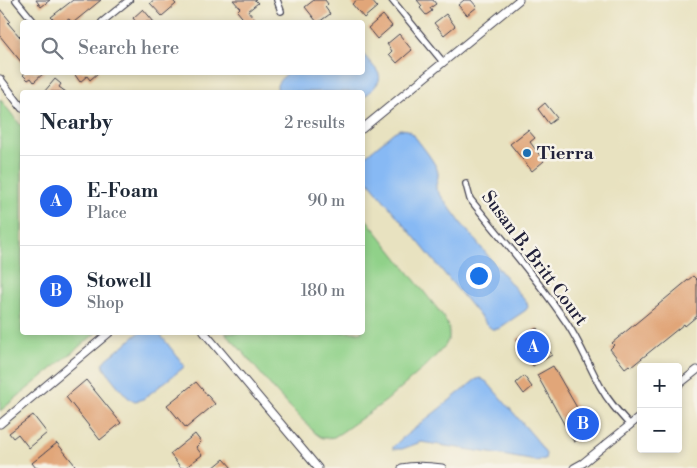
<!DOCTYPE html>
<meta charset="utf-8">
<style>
body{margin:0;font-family:"Libre Bodoni",serif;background:#f2f2f3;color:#1f2937}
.controls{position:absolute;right:15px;bottom:15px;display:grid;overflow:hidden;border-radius:5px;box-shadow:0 2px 8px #0003}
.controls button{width:45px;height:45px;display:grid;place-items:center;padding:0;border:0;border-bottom:1px solid #e0e1e3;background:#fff;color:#1f2937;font:25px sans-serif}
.you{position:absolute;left:478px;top:275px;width:18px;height:18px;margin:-12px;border:4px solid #fff;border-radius:50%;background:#1a73e8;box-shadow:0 0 0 8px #1a73e833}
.badge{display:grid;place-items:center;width:32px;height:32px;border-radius:50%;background:#2563eb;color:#fff;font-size:16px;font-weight:700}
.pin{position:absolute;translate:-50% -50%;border:2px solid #fff;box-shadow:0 1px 5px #0006}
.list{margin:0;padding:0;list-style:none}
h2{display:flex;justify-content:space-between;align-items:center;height:65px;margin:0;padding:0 20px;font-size:21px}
h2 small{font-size:16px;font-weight:400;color:#747a83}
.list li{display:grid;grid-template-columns:32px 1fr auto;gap:15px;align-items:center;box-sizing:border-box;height:90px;padding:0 20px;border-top:1px solid #e0e1e3}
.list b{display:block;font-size:19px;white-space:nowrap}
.list p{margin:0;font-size:16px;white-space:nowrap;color:#747a83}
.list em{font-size:16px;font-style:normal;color:#747a83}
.icon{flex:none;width:28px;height:28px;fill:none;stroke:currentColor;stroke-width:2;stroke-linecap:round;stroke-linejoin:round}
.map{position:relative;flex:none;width:697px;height:468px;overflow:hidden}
.search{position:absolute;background:#fff;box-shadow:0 2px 8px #0003;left:20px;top:20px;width:345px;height:55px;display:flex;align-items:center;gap:12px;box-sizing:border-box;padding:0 18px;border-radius:5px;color:#747a83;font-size:19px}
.panel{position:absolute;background:#fff;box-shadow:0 2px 8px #0003;left:20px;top:90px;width:345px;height:245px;border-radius:5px}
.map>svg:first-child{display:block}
</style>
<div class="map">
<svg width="697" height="468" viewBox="0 0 697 468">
<rect width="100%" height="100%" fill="#f7f3e8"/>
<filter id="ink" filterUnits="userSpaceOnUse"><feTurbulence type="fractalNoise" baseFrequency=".02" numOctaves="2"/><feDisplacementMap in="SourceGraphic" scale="10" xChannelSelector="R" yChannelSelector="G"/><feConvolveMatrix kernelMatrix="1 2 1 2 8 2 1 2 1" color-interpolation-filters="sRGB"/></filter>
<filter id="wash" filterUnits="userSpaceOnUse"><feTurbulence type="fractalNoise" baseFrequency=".0096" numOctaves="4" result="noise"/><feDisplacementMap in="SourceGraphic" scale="20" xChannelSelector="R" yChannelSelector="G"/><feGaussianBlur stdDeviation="1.12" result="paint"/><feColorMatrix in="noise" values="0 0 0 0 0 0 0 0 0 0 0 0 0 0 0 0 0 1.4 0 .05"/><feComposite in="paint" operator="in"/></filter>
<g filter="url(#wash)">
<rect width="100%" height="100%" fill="#e8e2c0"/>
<g fill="#90d189" stroke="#597a62">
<path d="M 0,99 L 22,127 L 22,332 L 96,333 L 0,411 Z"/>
<path d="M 363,215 L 444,317 L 449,328 L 449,338 L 445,346 L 426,366 L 386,401 L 342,432 L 334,437 L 328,438 L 322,438 L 315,433 L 276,392 L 241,350 L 225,333 L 362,332 Z"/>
</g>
<g fill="#87b9f4" stroke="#546e98">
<path d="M 363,54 C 382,77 388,76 363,98 L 362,92 L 279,92 C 273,84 282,78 288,73 L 362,72 Z"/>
<path d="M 400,129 L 408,130 L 413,134 C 419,143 437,163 438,173 C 439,178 435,183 436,189 L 461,223 L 527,303 L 528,307 L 526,310 L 498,329 L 492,329 L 487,325 L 363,175 L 363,158 L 394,132 Z"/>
<path d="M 140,332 L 159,333 L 184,365 L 183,368 L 143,399 C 139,400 135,402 131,400 C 126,397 106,372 103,366 L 103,362 Z"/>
<path d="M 480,378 L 487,382 L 536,439 L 546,454 L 545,459 L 536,461 L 496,454 L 421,442 L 402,449 L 393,449 L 393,447 L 399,441 L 475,380 Z"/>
</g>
<g id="blocks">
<g fill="#e1a679">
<path d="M 36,0 L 50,0 L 41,7 Z"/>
<path d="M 73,0 L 101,0 L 74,22 L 72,22 L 69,19 L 64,22 L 56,22 L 51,17 Z"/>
<path d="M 154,0 L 172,0 L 176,4 L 162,16 L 150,3 Z"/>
<path d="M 233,0 L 255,0 L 258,3 L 248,11 L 257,22 L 246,22 L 237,11 L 240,8 Z"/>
<path d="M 314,0 L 325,0 L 328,4 L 325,7 L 330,14 L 319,22 L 317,22 L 305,7 Z"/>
<path d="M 357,0 L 371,0 L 377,7 L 364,18 L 352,4 Z"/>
<path d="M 417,0 L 433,0 L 436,4 L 430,8 L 432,11 L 426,15 L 420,8 L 422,6 Z"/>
<path d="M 464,0 L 471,0 L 477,7 L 467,15 L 458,5 Z"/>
<path d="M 0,9 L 10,21 L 8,23 L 20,37 L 22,35 L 22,63 L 0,36 Z"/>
<path d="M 143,9 L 154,22 L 136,22 L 133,18 Z"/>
<path d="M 446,14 L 455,26 L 444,35 L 434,23 Z"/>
<path d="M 383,15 L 392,26 L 377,39 L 368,28 Z"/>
<path d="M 399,34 L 412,50 L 397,63 L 389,54 L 392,51 L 387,44 Z"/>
<path d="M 26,72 L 45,72 L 34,82 L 31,78 L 28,80 L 23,75 Z"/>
<path d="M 73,72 L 99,72 L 90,80 L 87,76 L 80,82 Z"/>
<path d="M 55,79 L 61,84 L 59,87 L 66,92 L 44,92 Z"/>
<path d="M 545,103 L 557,118 L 549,124 L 538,109 Z"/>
<path d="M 528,130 L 535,138 L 530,142 L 544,161 L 532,171 L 510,144 Z"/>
<path d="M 693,276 L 697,280 L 697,316 L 685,326 L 684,324 L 631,367 L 629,365 L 625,368 L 610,349 L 614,345 L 612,343 Z"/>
<path d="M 537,328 L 552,355 L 533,366 L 529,360 L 525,362 L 517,348 L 521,346 L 517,339 Z"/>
<path d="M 553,366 L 591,432 L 574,442 L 537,375 Z"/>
<path d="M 524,376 L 532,387 L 524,394 L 516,383 Z"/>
<path d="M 86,380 L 121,423 L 100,440 L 66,397 Z"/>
<path d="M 196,382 L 215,404 L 186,428 L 167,405 Z"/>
<path d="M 33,415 L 47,433 L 29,448 L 18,434 L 13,438 L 9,433 Z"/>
<path d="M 195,434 L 201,442 L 196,447 L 202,455 L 185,468 L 181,468 L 170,454 Z"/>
<path d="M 57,443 L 75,465 L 72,468 L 36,468 L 32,463 Z"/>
<path d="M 224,459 L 232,468 L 213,468 Z"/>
</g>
</g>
</g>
<g filter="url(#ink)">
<use href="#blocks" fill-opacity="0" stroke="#403f4f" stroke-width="1"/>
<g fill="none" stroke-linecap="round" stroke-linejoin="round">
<defs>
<g id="minor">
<path d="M 16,0 L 34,22"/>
<path d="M 277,0 L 281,11"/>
<path d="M 392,0 L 443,62"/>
<path d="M 102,22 L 129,0"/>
<path d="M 466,184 L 470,199 C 502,239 536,277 564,319 C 579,340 588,364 600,386 C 608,401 619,413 630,425"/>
</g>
<g id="tertiary">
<path d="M 0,79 L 22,108"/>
<path d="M 362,129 L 519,0"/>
<path d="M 204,332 L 318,468"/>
<path d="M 678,385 L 697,370"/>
<path d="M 0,424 L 110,332"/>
<path d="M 402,468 C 415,465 428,466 442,468"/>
<path d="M 574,468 L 583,463 L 641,416"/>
</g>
</defs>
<use href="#minor" stroke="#403f4f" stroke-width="8"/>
<use href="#tertiary" stroke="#403f4f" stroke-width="9"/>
<use href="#minor" stroke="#fff" stroke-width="5.5"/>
<use href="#tertiary" stroke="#fff" stroke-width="7"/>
</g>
</g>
<circle fill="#1f6fb2" stroke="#f7f3e8" stroke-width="2" cx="527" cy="153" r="5"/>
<g text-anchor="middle" stroke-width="5" stroke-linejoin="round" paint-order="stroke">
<g font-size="18" font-weight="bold" fill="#22223b" stroke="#f7f3e8" text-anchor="start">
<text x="537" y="159">Tierra</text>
</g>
<g font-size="18" fill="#22223b" stroke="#f7f3e8">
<text transform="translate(535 258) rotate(53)" y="6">Susan B. Britt Court</text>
</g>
</g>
</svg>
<div class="controls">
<button>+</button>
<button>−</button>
</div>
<div class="you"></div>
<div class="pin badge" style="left:533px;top:347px">A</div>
<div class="pin badge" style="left:583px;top:424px">B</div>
<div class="search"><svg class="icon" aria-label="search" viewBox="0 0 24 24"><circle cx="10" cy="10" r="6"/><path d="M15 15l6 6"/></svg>Search here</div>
<section class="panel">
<h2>Nearby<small>2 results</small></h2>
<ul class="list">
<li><span class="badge">A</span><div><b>E-Foam</b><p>Place</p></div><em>90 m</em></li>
<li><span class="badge">B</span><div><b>Stowell</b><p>Shop</p></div><em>180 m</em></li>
</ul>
</section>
</div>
